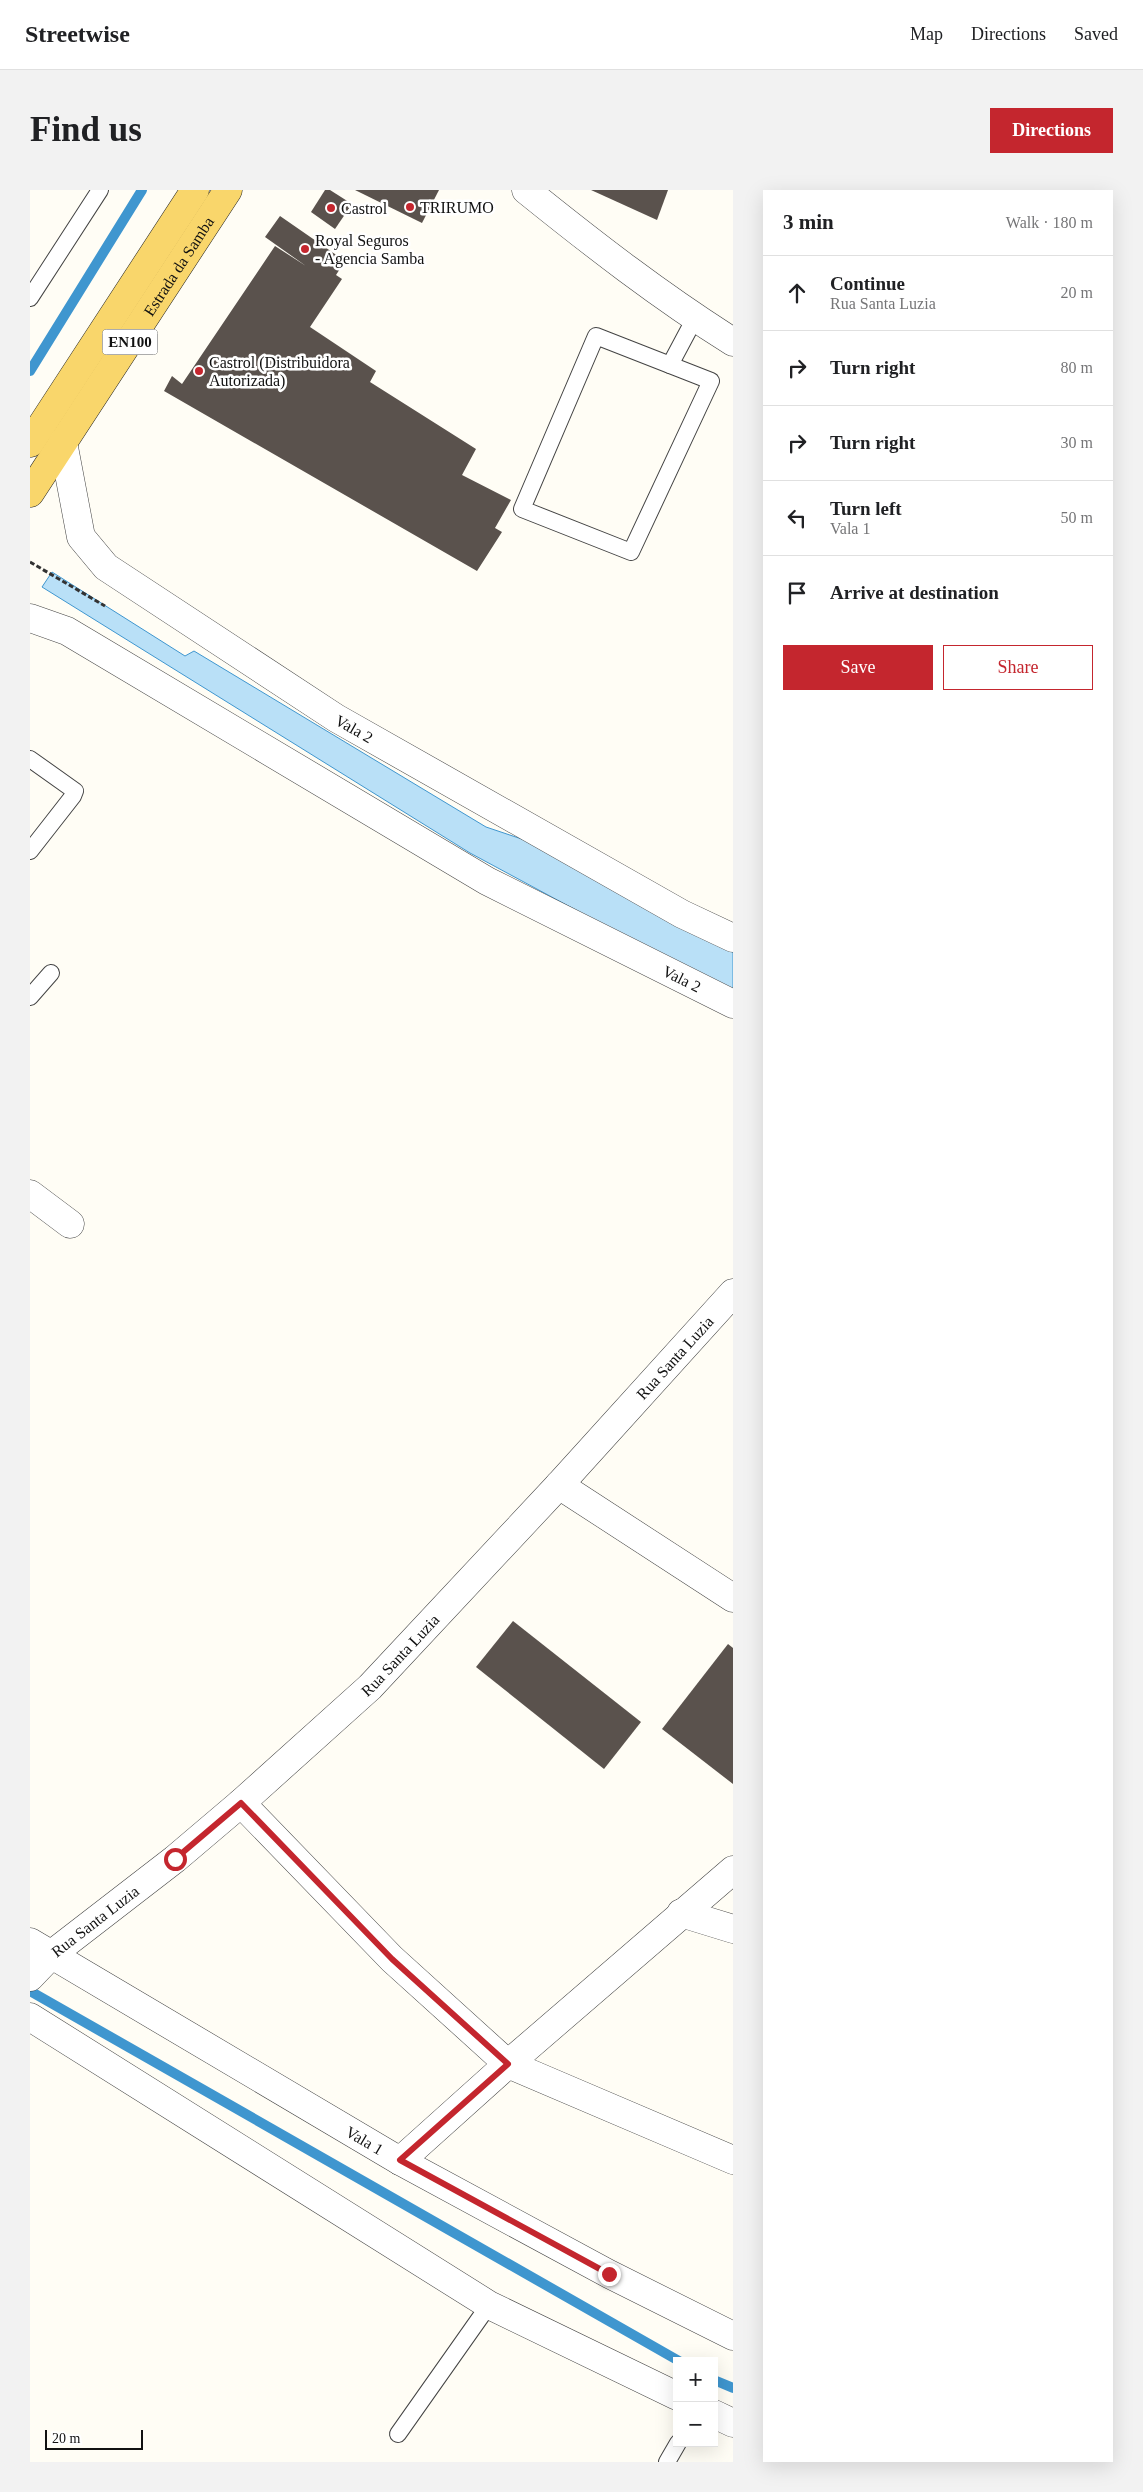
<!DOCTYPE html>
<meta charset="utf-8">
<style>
body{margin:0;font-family:Georgia,serif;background:#f2f2f2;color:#202124}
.controls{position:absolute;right:15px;bottom:15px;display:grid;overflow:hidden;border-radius:0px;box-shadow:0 5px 20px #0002}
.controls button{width:45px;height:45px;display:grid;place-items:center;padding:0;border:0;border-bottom:1px solid #e0e0e0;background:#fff;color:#202124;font:25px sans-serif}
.scale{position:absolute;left:15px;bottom:12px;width:98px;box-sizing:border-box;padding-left:5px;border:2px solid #111;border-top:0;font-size:14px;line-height:18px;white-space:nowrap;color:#111;-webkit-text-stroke:4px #fff;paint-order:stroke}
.stop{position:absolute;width:15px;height:15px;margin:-11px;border:4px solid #c4262e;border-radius:50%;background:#fff}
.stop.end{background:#c4262e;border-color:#fff;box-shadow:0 1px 5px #0008}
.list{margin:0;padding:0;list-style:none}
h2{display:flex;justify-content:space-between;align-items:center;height:65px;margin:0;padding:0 20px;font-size:21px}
h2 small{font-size:16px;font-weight:400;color:#757577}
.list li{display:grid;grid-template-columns:32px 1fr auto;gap:15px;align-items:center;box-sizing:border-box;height:75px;padding:0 20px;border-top:1px solid #e0e0e0}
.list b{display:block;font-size:19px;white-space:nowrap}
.list p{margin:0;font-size:16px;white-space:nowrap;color:#757577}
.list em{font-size:16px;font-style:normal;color:#757577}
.actions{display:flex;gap:10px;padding:15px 20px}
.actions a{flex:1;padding:11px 0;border:1px solid #c4262e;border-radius:0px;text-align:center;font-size:18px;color:#c4262e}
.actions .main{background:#c4262e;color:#fff}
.icon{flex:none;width:28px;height:28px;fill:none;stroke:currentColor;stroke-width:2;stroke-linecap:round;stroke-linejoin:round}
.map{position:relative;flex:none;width:703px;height:2272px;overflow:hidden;border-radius:0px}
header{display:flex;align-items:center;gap:30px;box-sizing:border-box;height:70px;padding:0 25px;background:#fff;border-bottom:1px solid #e0e0e0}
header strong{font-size:24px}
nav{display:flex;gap:28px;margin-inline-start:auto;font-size:18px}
.intro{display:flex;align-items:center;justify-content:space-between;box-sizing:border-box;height:120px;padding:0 30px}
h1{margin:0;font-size:35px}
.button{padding:12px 22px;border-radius:0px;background:#c4262e;color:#fff;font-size:18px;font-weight:700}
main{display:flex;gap:30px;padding:0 30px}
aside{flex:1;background:#fff;border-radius:0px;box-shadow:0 5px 20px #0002}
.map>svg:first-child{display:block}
</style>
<header>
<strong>Streetwise</strong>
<nav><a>Map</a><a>Directions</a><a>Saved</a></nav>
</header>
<div class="intro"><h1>Find us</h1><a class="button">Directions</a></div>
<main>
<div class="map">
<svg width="703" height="2272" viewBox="0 0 703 2272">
<rect width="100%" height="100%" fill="#fffdf5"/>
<path fill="#b9e0f7" stroke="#3f96cf" d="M 22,382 L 155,466 L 164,461 L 456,637 L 551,669 L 703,752 L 703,800 L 635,768 L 440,663 L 12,397 Z"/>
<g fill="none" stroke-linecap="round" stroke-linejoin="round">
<g stroke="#3f96cf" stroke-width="10">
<path d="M 0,181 L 112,0"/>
<path d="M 0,1801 L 649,2171"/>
<path d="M 684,2190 L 703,2198"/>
</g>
</g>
<g fill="#5a524d">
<path d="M 295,0 L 300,0 L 322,14 L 305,39 L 281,22 Z"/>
<path d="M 325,0 L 409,0 L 392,33 Z"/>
<path d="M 561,0 L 638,0 L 627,30 Z"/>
<path d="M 250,26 L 315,71 L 306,85 L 312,89 L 280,137 L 346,181 L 340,192 L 446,259 L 432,285 L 481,310 L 465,338 L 472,342 L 447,381 L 134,201 L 142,186 L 152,194 L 245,56 L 276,76 L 235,47 Z"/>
<path d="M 483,1431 L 611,1532 L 574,1579 L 446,1477 Z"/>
<path d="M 698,1454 L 703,1458 L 703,1594 L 632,1539 Z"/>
</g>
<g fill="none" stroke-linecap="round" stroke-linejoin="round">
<defs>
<g id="service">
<path d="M 0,108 L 70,0"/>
<path d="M 566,146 L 681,191 L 601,362 L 492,319 Z"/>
<path d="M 640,175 L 665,128"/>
<path d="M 0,569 L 45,601 L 43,606 L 0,661"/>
<path d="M 0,807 L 21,783"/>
<path d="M 368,2244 L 459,2115"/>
<path d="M 637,2272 L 648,2253"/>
</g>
<g id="minor">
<path d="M 496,0 C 563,54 630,106 703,152"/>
<path id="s1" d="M 33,252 L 51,347 L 76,377 L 306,528 L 652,724 L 703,748"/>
<path id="s2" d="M 0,428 L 37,441 L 457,691 L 703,814"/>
<path d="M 0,1004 L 40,1034"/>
<path d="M 529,1295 L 703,1408"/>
<path d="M 211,1613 L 362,1769 L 478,1874 L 703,1970"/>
<path d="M 651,1723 L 703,1739"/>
<path id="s3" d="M 0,1752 L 370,1971 L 579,2084 L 703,2146"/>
<path id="s4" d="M 0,1787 L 22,1764 L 145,1669 L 211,1613 L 340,1497 L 529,1295 L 703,1103"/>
<path d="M 0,1827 L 459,2115 L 647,2206"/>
<path d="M 370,1971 L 478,1874 L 703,1680"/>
<path d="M 684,2224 L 703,2233"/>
</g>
<g id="primary">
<path d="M 0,253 L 165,0"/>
<path id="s5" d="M 0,303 L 198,0"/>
</g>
</defs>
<use href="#service" stroke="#444" stroke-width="18"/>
<use href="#minor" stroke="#444" stroke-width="29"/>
<use href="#primary" stroke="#222" stroke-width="29"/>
<path stroke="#333" stroke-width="3" stroke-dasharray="5 2.5" stroke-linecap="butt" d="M 0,372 L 75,416"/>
<use href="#service" stroke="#fff" stroke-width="16"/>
<use href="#minor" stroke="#fff" stroke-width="28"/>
<use href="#primary" stroke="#f9d66b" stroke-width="28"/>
</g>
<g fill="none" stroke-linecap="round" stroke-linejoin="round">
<path stroke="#c4262e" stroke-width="6" d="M 145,1669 L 211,1613 L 362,1769 L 478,1874 L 370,1970 L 579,2084"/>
</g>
<g fill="#c4262e" stroke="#fff" stroke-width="2">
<circle cx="380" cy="17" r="5"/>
<circle cx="301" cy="18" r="5"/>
<circle cx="275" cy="59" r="5"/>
<circle cx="169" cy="181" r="5"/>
</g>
<g text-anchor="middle" stroke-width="5" stroke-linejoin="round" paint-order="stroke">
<rect fill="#fff" stroke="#585858" stroke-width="1" x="72.5" y="139.5" width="55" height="25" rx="4"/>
<g font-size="15" font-weight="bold" fill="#111">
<text x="100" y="157">EN100</text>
</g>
<g font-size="16" fill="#111" stroke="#fff" text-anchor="start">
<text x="390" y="23">TRIRUMO</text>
<text x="311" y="24">Castrol</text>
<text x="285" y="56">Royal Seguros<tspan x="285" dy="18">- Agencia Samba</tspan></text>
<text x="179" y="178">Castrol (Distribuidora<tspan x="179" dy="18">Autorizada)</tspan></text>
</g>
<g font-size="16" fill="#111" stroke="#fff">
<text dy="6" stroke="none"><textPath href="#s5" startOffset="271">Estrada da Samba</textPath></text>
<text dy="6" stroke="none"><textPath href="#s1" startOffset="432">Vala 2</textPath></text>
<text dy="6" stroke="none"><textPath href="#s2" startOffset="746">Vala 2</textPath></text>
<text dy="6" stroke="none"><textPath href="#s4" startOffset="896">Rua Santa Luzia</textPath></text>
<text dy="6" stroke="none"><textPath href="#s4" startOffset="491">Rua Santa Luzia</textPath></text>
<text dy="6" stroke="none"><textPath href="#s4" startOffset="86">Rua Santa Luzia</textPath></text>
<text dy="6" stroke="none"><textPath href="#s3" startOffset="389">Vala 1</textPath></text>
</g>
</g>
</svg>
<div class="controls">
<button>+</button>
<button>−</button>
</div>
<div class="scale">20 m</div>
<div class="stop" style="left:145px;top:1669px"></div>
<div class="stop end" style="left:579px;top:2084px"></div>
</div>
<aside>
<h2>3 min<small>Walk · 180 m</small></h2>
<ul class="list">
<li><svg class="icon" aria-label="ahead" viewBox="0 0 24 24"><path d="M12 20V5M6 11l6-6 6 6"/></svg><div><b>Continue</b><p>Rua Santa Luzia</p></div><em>20 m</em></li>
<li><svg class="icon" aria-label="right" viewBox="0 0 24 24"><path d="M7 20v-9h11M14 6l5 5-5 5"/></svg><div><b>Turn right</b></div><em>80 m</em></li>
<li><svg class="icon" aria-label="right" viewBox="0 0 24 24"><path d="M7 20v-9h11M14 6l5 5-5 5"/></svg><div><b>Turn right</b></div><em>30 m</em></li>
<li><svg class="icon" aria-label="left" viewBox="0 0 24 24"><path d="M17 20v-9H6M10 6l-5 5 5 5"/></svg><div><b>Turn left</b><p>Vala 1</p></div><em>50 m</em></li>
<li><svg class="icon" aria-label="arrive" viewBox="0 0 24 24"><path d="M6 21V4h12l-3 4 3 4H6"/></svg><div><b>Arrive at destination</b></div></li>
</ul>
<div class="actions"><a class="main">Save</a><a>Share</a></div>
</aside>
</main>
